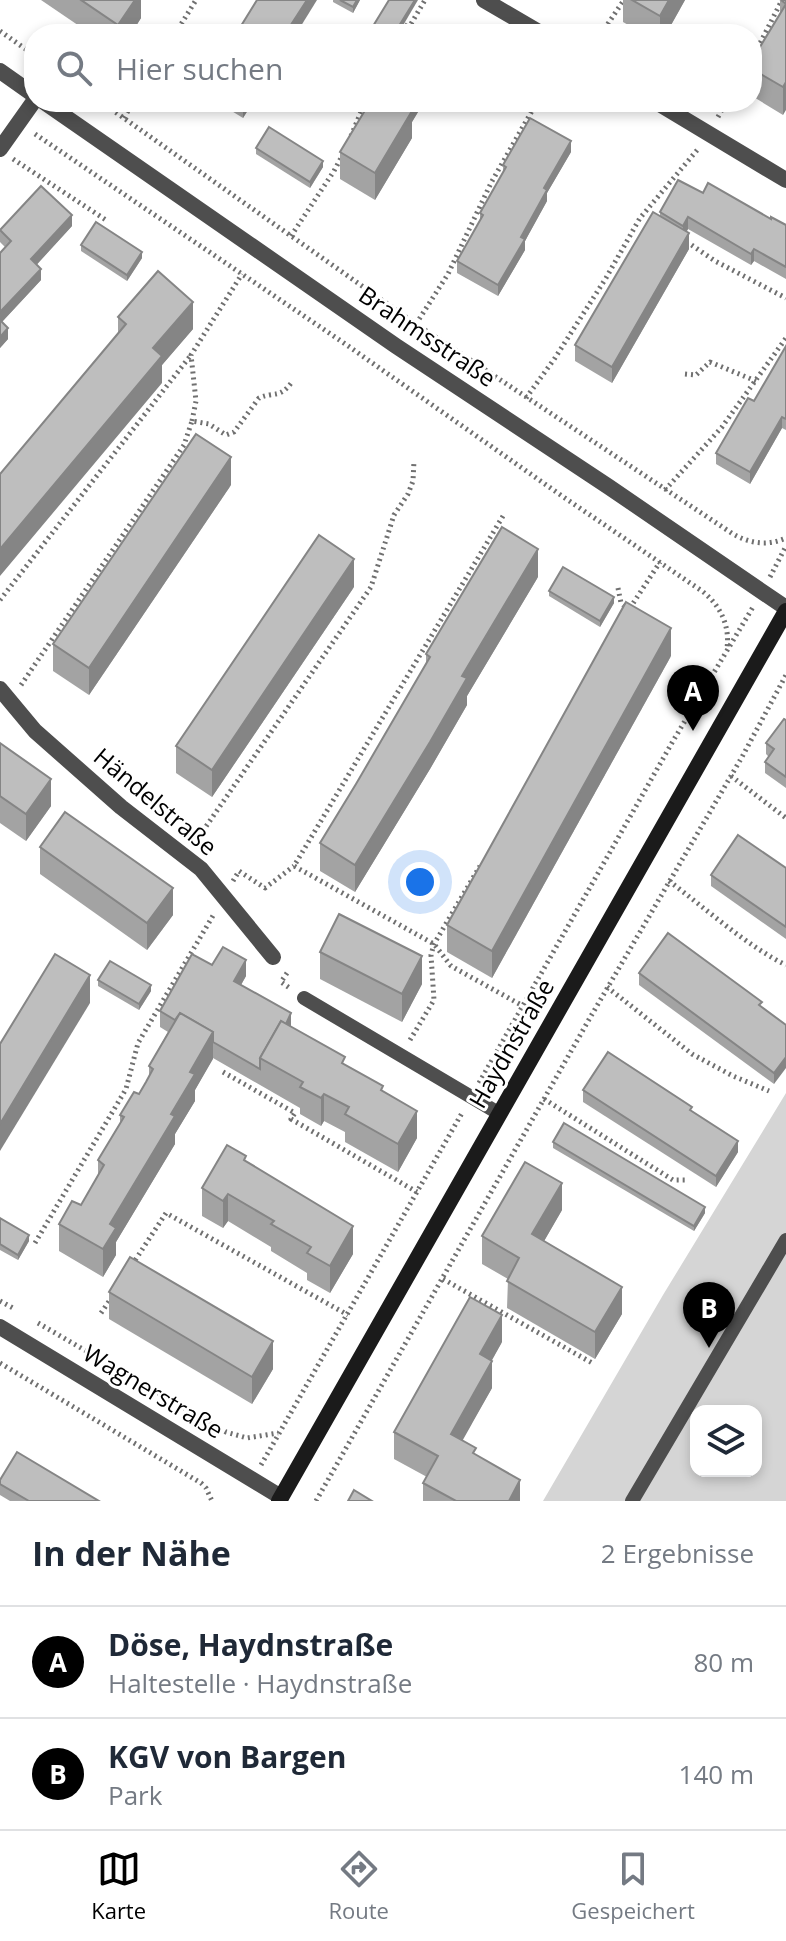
<!DOCTYPE html>
<html lang="de">
<meta charset="utf-8">
<style>
body{margin:0;font-family:"Open Sans",sans-serif;background:#f2f2f3;color:#1f2937}
.controls{position:absolute;right:24px;bottom:24px;display:grid;overflow:hidden;border-radius:16px;box-shadow:0 4px 12px #0003}
.controls button{width:72px;height:72px;display:grid;place-items:center;padding:0;border:0;border-bottom:2px solid #e0e1e3;background:#fff;color:#1f2937;font:40px sans-serif}
.you{position:absolute;left:420px;top:882px;width:28px;height:28px;margin:-20px;border:6px solid #fff;border-radius:50%;background:#1a73e8;box-shadow:0 0 0 12px #1a73e833}
.badge{display:grid;place-items:center;width:52px;height:52px;border-radius:50%;background:#000;color:#fff;font-size:26px;font-weight:700}
.pin{position:absolute;translate:-50% -66px;filter:drop-shadow(0 2px 4px #0008)}
.pin::after{content:'';position:absolute;top:42px;width:28px;height:24px;background:inherit;clip-path:polygon(0 0,100% 0,50% 100%)}
.list{margin:0;padding:0;list-style:none}
h2{display:flex;justify-content:space-between;align-items:center;height:104px;margin:0;padding:0 32px;font-size:34px}
h2 small{font-size:26px;font-weight:400;color:#747a83}
.list li{display:grid;grid-template-columns:52px 1fr auto;gap:24px;align-items:center;box-sizing:border-box;height:112px;padding:0 32px;border-top:2px solid #e0e1e3}
.list b{display:block;font-size:30px;white-space:nowrap}
.list p{margin:0;font-size:26px;white-space:nowrap;color:#747a83}
.list em{font-size:26px;font-style:normal;color:#747a83}
.icon{flex:none;width:44px;height:44px;fill:none;stroke:currentColor;stroke-width:2;stroke-linecap:round;stroke-linejoin:round}
.map{position:relative;flex:none;width:786px;height:1501px;overflow:hidden}
.search{position:absolute;background:#fff;box-shadow:0 4px 12px #0003;left:24px;right:24px;top:24px;height:88px;display:flex;align-items:center;gap:20px;box-sizing:border-box;padding:0 28px;border-radius:32px;color:#747a83;font-size:30px}
.sheet{height:328px;background:#fff}
nav{display:flex;justify-content:space-around;align-items:center;box-sizing:border-box;height:112px;border-top:2px solid #e0e1e3;background:#fff;font-size:22px;color:#747a83}
nav a{display:grid;justify-items:center;gap:4px}
nav .on{color:#000}
.map>svg:first-child{display:block}
</style>
<div class="map">
<svg width="786" height="1501" viewBox="0 0 786 1501">
<rect width="100%" height="100%" fill="#fff"/>
<path fill="#d5d5d5" fill-rule="evenodd" d="M 786,1093 L 786,1501 L 543,1501 L 663,1295 ZM 696,1411 L 756,1411 L 756,1471 L 696,1471 Z"/>
<g fill="none" stroke-linecap="round" stroke-linejoin="round">
<g stroke="#707070" stroke-width="5" stroke-dasharray="2 4" stroke-linecap="butt">
<path d="M 0,31 L 34,55"/>
<path d="M 175,34 L 196,0"/>
<path d="M 405,34 L 425,0"/>
<path d="M 601,34 L 624,0"/>
<path d="M 752,59 L 782,0"/>
<path d="M 101,102 L 416,324 L 733,534 C 751,544 768,546 786,538"/>
<path d="M 718,117 L 726,102"/>
<path d="M 124,118 L 133,102"/>
<path d="M 35,134 L 341,341 L 562,496 L 702,591 C 720,605 730,625 727,648"/>
<path d="M 351,136 L 365,102"/>
<path d="M 13,159 L 106,220"/>
<path d="M 291,236 L 334,171 L 342,156"/>
<path d="M 686,243 L 690,244 L 715,261 L 786,298"/>
<path d="M 416,324 L 448,274 L 491,183 L 537,102"/>
<path d="M 685,374 L 696,375 L 710,362 L 756,381"/>
<path d="M 526,398 L 555,358 L 606,278 L 640,218 L 698,149"/>
<path d="M 192,421 L 196,401 L 191,355 L 242,274"/>
<path d="M 665,490 L 722,427 L 786,338"/>
<path d="M 503,516 L 294,866 L 434,944 L 451,966 L 523,1006"/>
<path d="M 770,577 L 786,546"/>
<path d="M 618,588 L 621,603 L 628,609"/>
<path d="M 0,600 L 191,355"/>
<path d="M 630,608 L 660,562"/>
<path d="M 21,685 L 184,445 L 192,421 L 209,424 L 226,435 L 234,432 L 259,398 C 276,391 279,399 292,382"/>
<path d="M 731,776 L 786,818"/>
<path d="M 196,841 L 371,587 L 394,515 L 408,494 L 413,481 L 414,461"/>
<path d="M 233,881 L 239,871 L 265,888 L 294,866"/>
<path d="M 669,881 C 705,908 747,946 786,965"/>
<path d="M 287,973 L 281,982 L 291,989"/>
<path d="M 607,987 L 692,1054 L 733,1076 L 769,1091"/>
<path d="M 410,1040 L 434,1000 L 431,955 L 434,944 L 480,866"/>
<path d="M 223,1072 L 295,1113 L 291,1119 L 417,1192"/>
<path d="M 479,1083 L 673,741 L 753,607"/>
<path d="M 544,1099 L 673,1180 L 687,1180"/>
<path d="M 35,1243 L 126,1089 L 138,1043 L 214,914"/>
<path d="M 132,1265 L 166,1213 L 348,1315"/>
<path d="M 443,1279 L 594,1364"/>
<path d="M 0,1301 L 13,1308"/>
<path d="M 101,1313 L 112,1297"/>
<path d="M 38,1323 L 226,1432 L 247,1438 L 278,1433"/>
<path d="M 0,1363 L 201,1483 L 206,1488 L 212,1501"/>
<path d="M 261,1465 L 462,1113"/>
<path d="M 316,1501 L 591,1016 L 742,757 L 786,675"/>
</g>
<g stroke="#4e4e4e" stroke-width="14">
<path d="M 304,998 L 500,1114"/>
<path d="M 632,1501 L 786,1240"/>
</g>
<g stroke="#4e4e4e" stroke-width="16">
<path d="M 484,0 L 542,34"/>
<path d="M 0,71 L 34,95"/>
<path d="M 44,102 L 396,346 L 609,487 L 786,608"/>
<path d="M 656,102 L 786,180"/>
<path d="M 0,149 L 34,101"/>
<path d="M 0,689 L 35,731 L 121,807 L 201,869 L 273,957"/>
<path d="M 0,1327 L 281,1497"/>
</g>
<path stroke="#1b1b1b" stroke-width="16" d="M 279,1501 L 786,611"/>
</g>
<g fill="#a3a3a3">
<path d="M 41,0 L 141,0 L 141,18 L 131,34 L 91,34 Z"/>
<path d="M 333,0 L 360,0 L 353,13 L 333,2 Z"/>
<path d="M 623,0 L 685,0 L 666,34 L 644,34 L 623,22 Z"/>
<path d="M 786,0 L 783,115 L 752,96 L 752,60 L 780,13 L 780,1 Z"/>
<path d="M 217,102 L 253,102 L 243,118 Z"/>
<path d="M 369,102 L 424,102 L 412,122 L 412,138 L 375,200 L 340,179 L 340,152 L 369,104 Z"/>
<path d="M 256,148 L 323,167 L 310,188 L 256,154 Z"/>
<path d="M 571,152 L 547,193 L 547,201 L 525,241 L 525,250 L 498,296 L 457,273 L 457,261 L 480,222 L 480,213 L 503,173 L 503,165 Z"/>
<path d="M 703,193 L 786,225 L 786,279 L 754,261 L 751,265 L 688,229 L 687,231 L 689,249 L 612,383 L 575,361 L 575,345 L 660,216 L 660,212 Z"/>
<path d="M 72,226 L 36,265 L 41,280 L 2,322 L 8,339 L 0,348 L 0,253 L 5,247 L 0,242 L 0,230 Z"/>
<path d="M 81,245 L 142,258 L 127,281 L 81,251 Z"/>
<path d="M 118,317 L 193,329 L 162,365 L 162,383 L 118,334 Z"/>
<path d="M 786,346 L 786,430 L 782,428 L 750,484 L 716,464 L 716,453 L 754,401 Z"/>
<path d="M 231,485 L 89,695 L 53,671 L 53,644 Z"/>
<path d="M 538,577 L 467,696 L 467,705 L 430,769 L 355,892 L 320,871 L 320,843 L 356,784 L 426,664 L 426,654 Z"/>
<path d="M 354,587 L 212,797 L 176,773 L 176,746 Z"/>
<path d="M 549,591 L 614,603 L 600,627 L 549,596 Z"/>
<path d="M 671,656 L 492,978 L 447,952 L 447,925 Z"/>
<path d="M 786,720 L 786,788 L 765,773 L 765,762 L 769,757 L 766,754 L 766,743 Z"/>
<path d="M 0,743 L 51,806 L 26,841 L 0,823 Z"/>
<path d="M 40,847 L 173,915 L 147,950 L 40,874 Z"/>
<path d="M 786,868 L 786,939 L 711,886 L 711,875 Z"/>
<path d="M 320,952 L 422,984 L 402,1022 L 320,979 Z"/>
<path d="M 212,965 L 246,976 L 241,985 L 291,1027 L 383,1091 L 417,1138 L 398,1172 L 345,1142 L 345,1132 L 324,1121 L 321,1126 L 300,1114 L 300,1108 L 213,1058 L 195,1090 L 195,1101 L 175,1134 L 175,1144 L 116,1242 L 116,1255 L 103,1277 L 59,1251 L 59,1224 L 81,1205 L 98,1175 L 98,1160 L 120,1123 L 120,1115 L 139,1094 L 149,1076 L 149,1066 L 168,1032 L 160,1027 L 160,1011 Z"/>
<path d="M 639,973 L 786,1025 L 774,1084 L 639,985 Z"/>
<path d="M 98,980 L 151,991 L 139,1010 L 98,986 Z"/>
<path d="M 583,1090 L 692,1111 L 738,1152 L 716,1187 L 583,1102 Z"/>
<path d="M 553,1142 L 705,1213 L 694,1231 L 553,1148 Z"/>
<path d="M 246,1162 L 353,1254 L 330,1293 L 307,1280 L 307,1273 L 271,1251 L 271,1247 L 228,1221 L 223,1228 L 202,1216 L 202,1188 Z"/>
<path d="M 562,1210 L 544,1241 L 622,1314 L 595,1359 L 507,1308 L 508,1279 L 482,1264 L 482,1236 Z"/>
<path d="M 0,1218 L 29,1241 L 18,1260 L 0,1250 Z"/>
<path d="M 109,1292 L 273,1369 L 252,1404 L 109,1319 Z"/>
<path d="M 502,1342 L 491,1361 L 492,1388 L 462,1440 L 520,1501 L 423,1501 L 423,1483 L 427,1477 L 394,1459 L 394,1432 Z"/>
<path d="M 0,1480 L 99,1501 L 10,1501 L 0,1495 Z"/>
</g>
<g fill="#858585">
<path d="M 135,0 L 141,0 L 141,18 L 131,34 L 118,34 L 118,25 Z"/>
<path d="M 307,0 L 317,0 L 296,34 L 285,34 Z"/>
<path d="M 357,0 L 360,0 L 353,13 L 353,7 Z"/>
<path d="M 415,0 L 418,0 L 398,34 L 394,34 Z"/>
<path d="M 669,0 L 685,0 L 666,34 L 660,34 L 660,16 Z"/>
<path d="M 786,82 L 786,110 L 783,115 L 783,87 Z"/>
<path d="M 243,102 L 253,102 L 243,118 Z"/>
<path d="M 408,102 L 424,102 L 412,122 L 412,138 L 375,200 L 375,173 Z"/>
<path d="M 571,141 L 571,152 L 547,193 L 547,201 L 525,241 L 525,250 L 498,296 L 498,285 L 521,237 L 544,188 Z"/>
<path d="M 323,161 L 323,167 L 310,188 L 310,182 Z"/>
<path d="M 72,215 L 72,226 L 31,271 L 31,259 Z"/>
<path d="M 688,217 L 688,229 L 683,237 L 683,226 Z"/>
<path d="M 689,233 L 689,249 L 612,383 L 612,367 Z"/>
<path d="M 754,249 L 754,261 L 751,265 L 751,254 Z"/>
<path d="M 142,252 L 142,258 L 127,281 L 127,275 Z"/>
<path d="M 41,269 L 41,280 L 0,324 L 0,312 Z"/>
<path d="M 193,302 L 193,329 L 162,365 L 162,383 L 0,576 L 0,549 L 153,348 Z"/>
<path d="M 8,328 L 8,339 L 0,348 L 0,337 Z"/>
<path d="M 782,417 L 782,428 L 750,484 L 750,472 Z"/>
<path d="M 231,457 L 231,485 L 89,695 L 89,668 Z"/>
<path d="M 538,549 L 538,577 L 467,696 L 467,705 L 430,769 L 355,892 L 355,865 L 462,676 Z"/>
<path d="M 354,559 L 354,587 L 212,797 L 212,770 Z"/>
<path d="M 614,597 L 614,603 L 600,627 L 600,621 Z"/>
<path d="M 671,628 L 671,656 L 492,978 L 492,951 Z"/>
<path d="M 51,779 L 51,806 L 26,841 L 26,814 Z"/>
<path d="M 173,888 L 173,915 L 147,950 L 147,923 Z"/>
<path d="M 422,956 L 422,984 L 402,1022 L 402,994 Z"/>
<path d="M 246,960 L 246,976 L 234,997 L 234,981 Z"/>
<path d="M 90,975 L 90,1003 L 0,1151 L 0,1124 Z"/>
<path d="M 151,985 L 151,991 L 139,1010 L 139,1004 Z"/>
<path d="M 291,1013 L 291,1030 L 265,1060 Z"/>
<path d="M 213,1032 L 213,1059 L 195,1090 L 195,1101 L 175,1134 L 175,1144 L 116,1242 L 116,1255 L 103,1277 L 103,1249 L 110,1224 L 171,1114 L 190,1072 Z"/>
<path d="M 786,1057 L 786,1068 L 774,1084 L 774,1073 Z"/>
<path d="M 324,1094 L 324,1121 L 321,1126 L 321,1098 Z"/>
<path d="M 417,1111 L 417,1138 L 398,1172 L 398,1144 Z"/>
<path d="M 738,1141 L 738,1152 L 716,1187 L 716,1176 Z"/>
<path d="M 562,1183 L 562,1210 L 532,1262 L 532,1234 Z"/>
<path d="M 228,1194 L 228,1221 L 223,1228 L 223,1201 Z"/>
<path d="M 705,1207 L 705,1213 L 694,1231 L 694,1226 Z"/>
<path d="M 353,1226 L 353,1254 L 330,1293 L 330,1266 Z"/>
<path d="M 29,1235 L 29,1241 L 18,1260 L 18,1255 Z"/>
<path d="M 622,1287 L 622,1314 L 595,1359 L 595,1332 Z"/>
<path d="M 502,1315 L 502,1342 L 480,1382 L 480,1354 Z"/>
<path d="M 273,1341 L 273,1369 L 252,1404 L 252,1377 Z"/>
<path d="M 492,1361 L 492,1388 L 451,1461 L 451,1434 Z"/>
<path d="M 520,1480 L 520,1501 L 509,1501 Z"/>
</g>
<g fill="#bebebe" stroke="#858585" stroke-width="2">
<path d="M 81,0 L 135,0 L 118,25 Z"/>
<path d="M 257,0 L 307,0 L 285,34 L 236,34 Z"/>
<path d="M 340,0 L 357,0 L 353,7 Z"/>
<path d="M 389,0 L 415,0 L 394,34 L 374,34 L 370,31 Z"/>
<path d="M 632,0 L 669,0 L 660,16 Z"/>
<path d="M 781,0 L 786,0 L 786,82 L 783,87 L 752,69 L 752,60 L 786,4 Z"/>
<path d="M 406,24 L 422,34 L 400,34 Z"/>
<path d="M 370,102 L 408,102 L 405,107 L 412,111 L 375,173 L 340,152 Z"/>
<path d="M 530,118 L 571,141 L 544,188 L 547,190 L 521,237 L 525,239 L 498,285 L 457,261 L 483,215 L 480,213 L 506,167 L 503,165 Z"/>
<path d="M 269,127 L 323,161 L 310,182 L 256,148 Z"/>
<path d="M 678,180 L 703,193 L 708,183 L 771,219 L 771,217 L 786,225 L 786,267 L 754,249 L 751,254 L 688,217 L 683,226 L 660,212 Z"/>
<path d="M 41,186 L 72,215 L 31,259 L 41,269 L 0,312 L 0,253 L 11,241 L 0,230 Z"/>
<path d="M 653,212 L 689,233 L 612,367 L 575,345 Z"/>
<path d="M 96,222 L 142,252 L 127,275 L 81,245 Z"/>
<path d="M 158,271 L 193,302 L 153,348 L 162,356 L 0,549 L 0,474 L 126,324 L 118,317 Z"/>
<path d="M 0,320 L 8,328 L 0,337 Z"/>
<path d="M 786,346 L 786,419 L 782,417 L 750,472 L 716,453 L 748,398 L 754,401 Z"/>
<path d="M 196,434 L 231,457 L 89,668 L 53,644 Z"/>
<path d="M 502,527 L 538,549 L 462,676 L 467,678 L 430,742 L 355,865 L 320,843 L 356,784 L 430,657 L 426,654 Z"/>
<path d="M 319,535 L 354,559 L 212,770 L 176,746 Z"/>
<path d="M 563,567 L 614,597 L 600,621 L 549,591 Z"/>
<path d="M 626,602 L 671,628 L 492,951 L 447,925 Z"/>
<path d="M 784,719 L 786,720 L 786,777 L 765,762 L 774,749 L 766,743 Z"/>
<path d="M 0,743 L 51,779 L 26,814 L 0,796 Z"/>
<path d="M 65,812 L 173,888 L 147,923 L 40,847 Z"/>
<path d="M 738,835 L 786,868 L 786,927 L 711,875 Z"/>
<path d="M 339,914 L 422,956 L 402,994 L 320,952 Z"/>
<path d="M 668,933 L 762,1002 L 759,1005 L 786,1025 L 786,1057 L 774,1073 L 639,973 Z"/>
<path d="M 223,947 L 246,960 L 234,981 L 291,1013 L 286,1024 L 281,1021 L 260,1058 L 260,1069 L 213,1042 L 213,1032 L 180,1013 L 175,1020 L 160,1011 L 192,954 L 212,965 Z"/>
<path d="M 55,954 L 90,975 L 0,1124 L 0,1044 Z"/>
<path d="M 110,961 L 151,985 L 139,1004 L 98,980 Z"/>
<path d="M 180,1013 L 213,1032 L 190,1072 L 195,1074 L 171,1114 L 175,1116 L 110,1224 L 116,1228 L 103,1249 L 59,1224 L 72,1201 L 81,1205 L 104,1165 L 98,1160 L 124,1117 L 120,1115 L 134,1092 L 139,1094 L 146,1082 L 153,1069 L 149,1066 Z"/>
<path d="M 281,1021 L 345,1057 L 342,1063 L 383,1086 L 381,1090 L 417,1111 L 398,1144 L 345,1114 L 349,1107 L 324,1094 L 321,1098 L 300,1087 L 303,1082 L 260,1058 Z"/>
<path d="M 608,1052 L 692,1107 L 690,1110 L 738,1141 L 716,1176 L 583,1090 Z"/>
<path d="M 564,1123 L 705,1207 L 694,1226 L 553,1142 Z"/>
<path d="M 227,1145 L 246,1156 L 244,1160 L 353,1226 L 330,1266 L 307,1253 L 311,1247 L 271,1224 L 274,1221 L 228,1194 L 223,1201 L 202,1188 Z"/>
<path d="M 525,1162 L 562,1183 L 532,1234 L 622,1287 L 595,1332 L 507,1281 L 519,1258 L 482,1236 Z"/>
<path d="M 0,1218 L 29,1235 L 18,1255 L 0,1244 Z"/>
<path d="M 130,1257 L 273,1341 L 252,1377 L 109,1292 Z"/>
<path d="M 470,1297 L 502,1315 L 480,1354 L 492,1361 L 451,1434 L 476,1448 L 473,1453 L 520,1480 L 509,1501 L 456,1501 L 423,1483 L 438,1456 L 394,1432 Z"/>
<path d="M 17,1452 L 99,1501 L 29,1501 L 0,1484 L 0,1480 Z"/>
<path d="M 354,1490 L 372,1501 L 348,1501 Z"/>
</g>
<g text-anchor="middle" stroke-width="6" stroke-linejoin="round" paint-order="stroke">
<g font-size="24" fill="#000" stroke="#fff">
<text transform="translate(427 337) rotate(34)" y="8">Brahmsstraße</text>
<text transform="translate(155 802) rotate(40)" y="8">Händelstraße</text>
<text transform="translate(512 1044) rotate(-60)" y="8">Haydnstraße</text>
<text transform="translate(153 1392) rotate(31)" y="8">Wagnerstraße</text>
</g>
</g>
</svg>
<div class="controls">
<button><svg class="icon" aria-label="layers" viewBox="0 0 24 24"><path d="M12 4l9 5-9 5-9-5zM3 14l9 5 9-5"/></svg></button>
</div>
<div class="you"></div>
<div class="pin badge" style="left:693px;top:731px">A</div>
<div class="pin badge" style="left:709px;top:1348px">B</div>
<div class="search"><svg class="icon" aria-label="search" viewBox="0 0 24 24"><circle cx="10" cy="10" r="6"/><path d="M15 15l6 6"/></svg>Hier suchen</div>
</div>
<section class="sheet">
<h2>In der Nähe<small>2 Ergebnisse</small></h2>
<ul class="list">
<li><span class="badge">A</span><div><b>Döse, Haydnstraße</b><p>Haltestelle · Haydnstraße</p></div><em>80 m</em></li>
<li><span class="badge">B</span><div><b>KGV von Bargen</b><p>Park</p></div><em>140 m</em></li>
</ul>
</section>
<nav>
<a class="on"><svg class="icon" aria-label="map" viewBox="0 0 24 24"><path d="M3 6l6-2 6 2 6-2v14l-6 2-6-2-6 2zM9 4v14M15 6v14"/></svg>Karte</a>
<a><svg class="icon" aria-label="directions" viewBox="0 0 24 24"><path d="M12 3l9 9-9 9-9-9zM9 14v-3h6M13 9l2 2-2 2"/></svg>Route</a>
<a><svg class="icon" aria-label="saved" viewBox="0 0 24 24"><path d="M7 4h10v16l-5-4-5 4z"/></svg>Gespeichert</a>
</nav>
